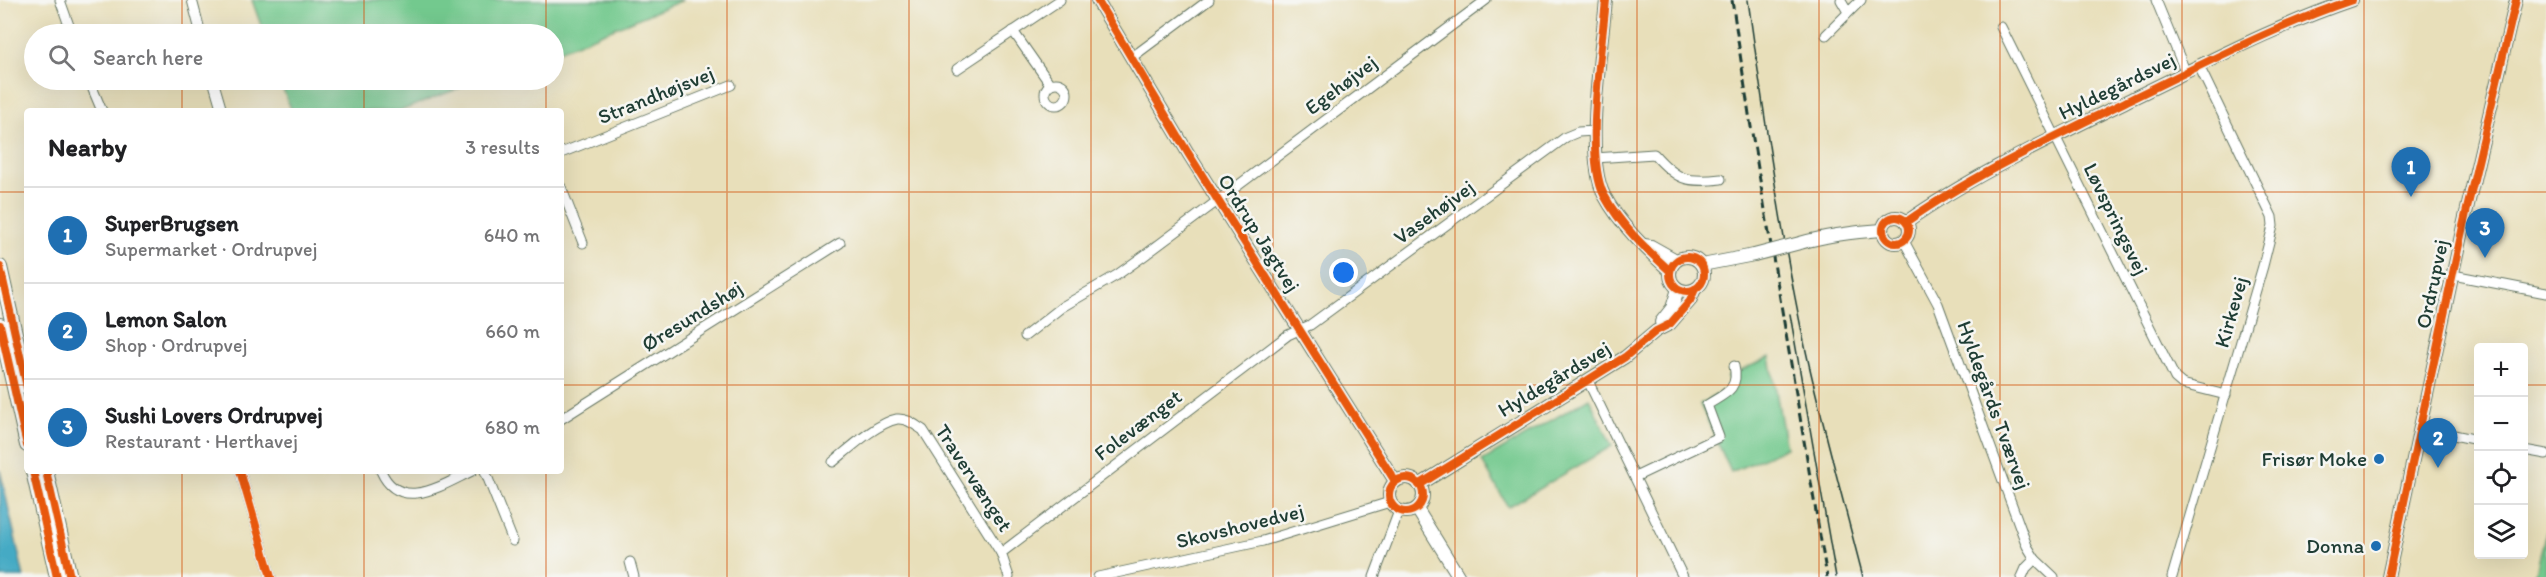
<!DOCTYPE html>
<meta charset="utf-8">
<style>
body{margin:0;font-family:Itim,sans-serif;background:#f6f6f6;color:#202124}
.controls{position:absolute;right:18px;bottom:18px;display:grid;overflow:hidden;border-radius:6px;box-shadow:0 6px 24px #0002}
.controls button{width:54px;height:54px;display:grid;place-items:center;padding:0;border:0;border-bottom:2px solid #e0e0e0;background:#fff;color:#202124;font:30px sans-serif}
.you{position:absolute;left:1344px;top:273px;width:21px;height:21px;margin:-15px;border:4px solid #fff;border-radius:50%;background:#1a73e8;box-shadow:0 0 0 9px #1a73e833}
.badge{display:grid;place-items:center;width:39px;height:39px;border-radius:50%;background:#1f6fb2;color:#fff;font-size:20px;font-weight:700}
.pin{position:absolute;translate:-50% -50px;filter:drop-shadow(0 2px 3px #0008)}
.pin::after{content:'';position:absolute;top:32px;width:21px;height:18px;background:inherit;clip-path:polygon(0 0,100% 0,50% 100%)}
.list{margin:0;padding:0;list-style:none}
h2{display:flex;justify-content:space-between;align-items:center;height:78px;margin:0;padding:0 24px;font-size:26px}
h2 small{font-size:20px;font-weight:400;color:#757577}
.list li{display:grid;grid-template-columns:39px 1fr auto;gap:18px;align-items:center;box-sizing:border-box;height:96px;padding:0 24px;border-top:2px solid #e0e0e0}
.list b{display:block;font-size:22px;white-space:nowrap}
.list p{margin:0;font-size:20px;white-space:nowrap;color:#757577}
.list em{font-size:20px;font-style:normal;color:#757577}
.icon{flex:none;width:33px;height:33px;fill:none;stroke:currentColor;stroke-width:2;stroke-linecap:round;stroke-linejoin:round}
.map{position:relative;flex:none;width:2546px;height:577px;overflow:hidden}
.search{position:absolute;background:#fff;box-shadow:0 6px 24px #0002;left:24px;top:24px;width:540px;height:66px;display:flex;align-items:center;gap:15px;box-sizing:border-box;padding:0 21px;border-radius:33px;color:#757577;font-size:22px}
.panel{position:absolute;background:#fff;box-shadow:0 6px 24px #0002;left:24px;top:108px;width:540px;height:366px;border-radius:6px}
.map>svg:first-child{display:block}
</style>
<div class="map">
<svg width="2546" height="577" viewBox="0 0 2546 577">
<rect width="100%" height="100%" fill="#f6f6f2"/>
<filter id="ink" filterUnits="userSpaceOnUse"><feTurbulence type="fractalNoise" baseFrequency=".0167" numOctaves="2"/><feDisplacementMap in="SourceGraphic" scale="12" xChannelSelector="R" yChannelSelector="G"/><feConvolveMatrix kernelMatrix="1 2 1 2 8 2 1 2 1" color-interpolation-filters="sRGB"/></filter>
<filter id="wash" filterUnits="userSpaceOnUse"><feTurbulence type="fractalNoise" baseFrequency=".008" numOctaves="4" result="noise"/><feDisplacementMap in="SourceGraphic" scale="24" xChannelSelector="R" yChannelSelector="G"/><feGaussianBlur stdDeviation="1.35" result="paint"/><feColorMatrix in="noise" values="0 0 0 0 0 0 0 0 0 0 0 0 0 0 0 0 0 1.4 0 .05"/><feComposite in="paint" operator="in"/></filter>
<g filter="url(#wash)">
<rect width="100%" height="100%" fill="#e8dfba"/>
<g fill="#73c98e" stroke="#498361" stroke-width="1.5">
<path d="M 252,0 L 683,0 L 554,53 L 554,34 L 264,34 Z"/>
<path d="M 279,80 L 480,80 L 400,111 L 292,111 Z"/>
<path d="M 1770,357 L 1786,448 L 1731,472 L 1700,404 L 1732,387 L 1727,377 Z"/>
<path d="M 1589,398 L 1612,446 L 1508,507 L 1482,461 Z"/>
<path d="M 2546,531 L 2546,577 L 2535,577 Z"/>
</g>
<path fill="#44aac4" stroke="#32747c" stroke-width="1.5" d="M 0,470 L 24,577 L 0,577 Z"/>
</g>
<g filter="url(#ink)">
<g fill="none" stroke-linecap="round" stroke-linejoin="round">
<defs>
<g id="minor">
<path d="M 60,0 L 72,34"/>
<path d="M 192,0 L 201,34"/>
<path d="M 1841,0 L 1848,12"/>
<path d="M 2156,0 L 2186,73"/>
<path d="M 2001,27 L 2175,378 L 2182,384 L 2226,395"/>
<path d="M 1013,31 L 1050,84"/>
<path d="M 1826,35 L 1861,0"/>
<path d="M 1131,58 L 1209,0"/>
<path d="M 957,69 L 1060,0"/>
<path d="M 89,80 L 102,111"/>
<path d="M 213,80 L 222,111"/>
<circle cx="1056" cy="94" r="11"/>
<path d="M 561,153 L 731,85"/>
<path d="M 1595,158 L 1654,154 C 1677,180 1686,183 1721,179"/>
<path d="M 561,187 L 583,243"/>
<path d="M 1904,241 L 1938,304 L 2027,546 L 2035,559 L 2054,577"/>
<path d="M 2453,275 L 2546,293"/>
<path d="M 1025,336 L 1062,307 L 1117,275 L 1145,255 L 1486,0"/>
<path d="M 1588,381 L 1683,577"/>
<path d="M 561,419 L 840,243"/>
<path d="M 2420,428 L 2478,440"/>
<path d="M 2524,450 L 2546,454"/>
<path d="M 833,462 C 849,449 877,423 897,419 C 907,418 915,425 923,430 L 1001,553 L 1009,577"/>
<path d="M 240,471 L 271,577"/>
<path d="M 381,471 C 400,514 444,484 472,471"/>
<path d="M 485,471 L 513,541"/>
<path d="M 1635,477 L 1719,437 L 1707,405 C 1724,394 1740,390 1734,366"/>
<path d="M 1001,553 L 1288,335 L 1310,325 L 1566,137 L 1578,132 L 1595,131"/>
<path d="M 630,562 L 634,577"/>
<path d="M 1098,577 L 1263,541 L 1390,502"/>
<path d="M 1374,577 L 1399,511"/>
<path d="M 2022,577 L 2026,568 L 2035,559"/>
<path d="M 2172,577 L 2263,266 L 2273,226 L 2272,217 L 2199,66"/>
</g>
<g id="tertiary">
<path d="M 1097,0 L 1188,153 L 1395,481"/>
<path d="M 1606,0 C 1602,47 1584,155 1604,195 C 1620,225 1646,249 1670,271"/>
<circle cx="1896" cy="230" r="13"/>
<path d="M 1906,222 C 1974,174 2057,136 2131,99 C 2204,64 2275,26 2352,0"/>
<path d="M 1800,243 C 1828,235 1853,232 1882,230"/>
<path d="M 1644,245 L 1651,246 L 1676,260"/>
<circle cx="1687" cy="274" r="17"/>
<path d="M 1702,265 L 1754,255"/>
<path d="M 1661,322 L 1672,308 L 1678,289"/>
<circle cx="1406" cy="495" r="17"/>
<path d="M 1419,485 L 1625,357 L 1656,331 L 1670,324 L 1690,301 L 1695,289"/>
<path d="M 1417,509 L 1459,577"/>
<path d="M 2388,577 L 2463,226 L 2516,0"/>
</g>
<g id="secondary">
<path d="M 0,267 L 27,387"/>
<path d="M 0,325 L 27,445"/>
<path d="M 33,471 L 57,577"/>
<path d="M 46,471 L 70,577"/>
</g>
</defs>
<use href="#minor" stroke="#657663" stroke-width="11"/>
<use href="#tertiary" stroke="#657663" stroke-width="14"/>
<use href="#secondary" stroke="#657663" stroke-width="16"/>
<use href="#minor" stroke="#fff" stroke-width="9"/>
<use href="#tertiary" stroke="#fff" stroke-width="12"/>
<use href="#secondary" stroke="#fff" stroke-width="14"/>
<g stroke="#1f3d34" stroke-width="1.5">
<path d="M 1748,0 C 1764,114 1780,229 1804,342 C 1821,421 1843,499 1863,577"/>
<path d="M 1790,314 L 1836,577"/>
</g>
<path stroke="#1f3d34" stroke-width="3" stroke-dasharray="9 4.5" stroke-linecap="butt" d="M 1732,0 L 1750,121 L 1827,577"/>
<defs>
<path id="tertiary-bridge" d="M 1754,255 L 1800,243"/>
</defs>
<use href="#tertiary-bridge" stroke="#657663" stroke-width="14" stroke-linecap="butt"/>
<use href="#tertiary-bridge" stroke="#fff" stroke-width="12"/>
<defs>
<g id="cycleway">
<path d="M 1097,0 L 1188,153 L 1395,481"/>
<path d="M 1606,0 C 1602,47 1584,155 1604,195 C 1620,225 1646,249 1670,271"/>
<circle cx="1896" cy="230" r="13"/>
<path d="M 1906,222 C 1974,174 2057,136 2131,99 C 2204,64 2275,26 2352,0"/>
<circle cx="1687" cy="274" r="17"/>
<path d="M 0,267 L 27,387"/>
<path d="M 0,325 L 27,445"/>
<path d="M 33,471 L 57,577"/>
<path d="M 46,471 L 70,577"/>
<path d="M 240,471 L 271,577"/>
<circle cx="1406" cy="495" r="17"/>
<path d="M 1419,485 L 1625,357 L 1656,331 L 1670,324 L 1690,301 L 1695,289"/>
<path d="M 2388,577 L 2463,226 L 2516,0"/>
</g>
</defs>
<use href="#cycleway" stroke="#f6f6f2" stroke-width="11"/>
<use href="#cycleway" stroke="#e8590c" stroke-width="8"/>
</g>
</g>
<path fill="none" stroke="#d45610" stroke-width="1.5" stroke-opacity="0.55" d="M 182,0 L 182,34M 364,0 L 364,34M 546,0 L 546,34M 727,0 L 727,577M 909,0 L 909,577M 1091,0 L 1091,577M 1273,0 L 1273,577M 1455,0 L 1455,577M 1637,0 L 1637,577M 1819,0 L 1819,577M 2000,0 L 2000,577M 2182,0 L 2182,577M 2364,0 L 2364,577M 182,80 L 182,111M 364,80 L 364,111M 546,80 L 546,111M 0,192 L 27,192M 561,192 L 2546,192M 0,385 L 27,385M 561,385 L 2478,385M 2524,385 L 2546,385M 182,471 L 182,577M 364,471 L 364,577M 546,471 L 546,577"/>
<g fill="#1f6fb2" stroke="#f6f6f2" stroke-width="2">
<circle cx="2379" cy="459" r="6"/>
<circle cx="2376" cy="546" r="6"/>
</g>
<g text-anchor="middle" stroke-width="5" stroke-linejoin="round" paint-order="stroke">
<g font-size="21" fill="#1f3d34" stroke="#f6f6f2">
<text transform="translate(1341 85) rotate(-37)" y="7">Egehøjvej</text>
<text transform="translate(2117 86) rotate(-26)" y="7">Hyldegårdsvej</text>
<text transform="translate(656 95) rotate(-22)" y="7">Strandhøjsvej</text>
<text transform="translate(1434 212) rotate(-36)" y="7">Vasehøjvej</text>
<text transform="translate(2116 219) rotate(64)" y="7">Løvspringsvej</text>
<text transform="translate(1259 233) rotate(58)" y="7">Ordrup Jagtvej</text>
<text transform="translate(2432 284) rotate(-78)" y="7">Ordrupvej</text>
<text transform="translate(2231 312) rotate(-74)" y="7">Kirkevej</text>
<text transform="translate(692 316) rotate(-32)" y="7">Øresundshøj</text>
<text transform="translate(1554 379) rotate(-31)" y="7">Hyldegårdsvej</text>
<text transform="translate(1994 405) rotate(70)" y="7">Hyldegårds Tværvej</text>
<text transform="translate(1138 425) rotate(-37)" y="7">Folevænget</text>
<text transform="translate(974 478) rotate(57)" y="7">Travervænget</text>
<text transform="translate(1240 526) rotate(-14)" y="7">Skovshovedvej</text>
</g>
<g font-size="21" fill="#1f3d34" stroke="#f6f6f2" text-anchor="end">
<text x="2367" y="466">Frisør Moke</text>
<text x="2364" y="553">Donna</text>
</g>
</g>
</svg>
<div class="controls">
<button>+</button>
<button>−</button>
<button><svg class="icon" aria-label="locate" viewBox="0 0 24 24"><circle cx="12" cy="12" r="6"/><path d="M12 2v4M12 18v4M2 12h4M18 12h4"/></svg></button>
<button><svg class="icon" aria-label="layers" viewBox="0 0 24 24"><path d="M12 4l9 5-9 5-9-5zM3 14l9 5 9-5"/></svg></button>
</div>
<div class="you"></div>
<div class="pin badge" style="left:2411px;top:197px">1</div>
<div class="pin badge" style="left:2438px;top:468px">2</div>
<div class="pin badge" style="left:2485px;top:258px">3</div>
<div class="search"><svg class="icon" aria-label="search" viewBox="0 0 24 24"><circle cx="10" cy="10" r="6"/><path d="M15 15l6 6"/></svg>Search here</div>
<section class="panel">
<h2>Nearby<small>3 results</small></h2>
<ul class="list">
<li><span class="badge">1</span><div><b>SuperBrugsen</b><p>Supermarket · Ordrupvej</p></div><em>640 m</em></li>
<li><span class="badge">2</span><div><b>Lemon Salon</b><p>Shop · Ordrupvej</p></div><em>660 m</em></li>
<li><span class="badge">3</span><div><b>Sushi Lovers Ordrupvej</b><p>Restaurant · Herthavej</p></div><em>680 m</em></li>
</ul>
</section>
</div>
